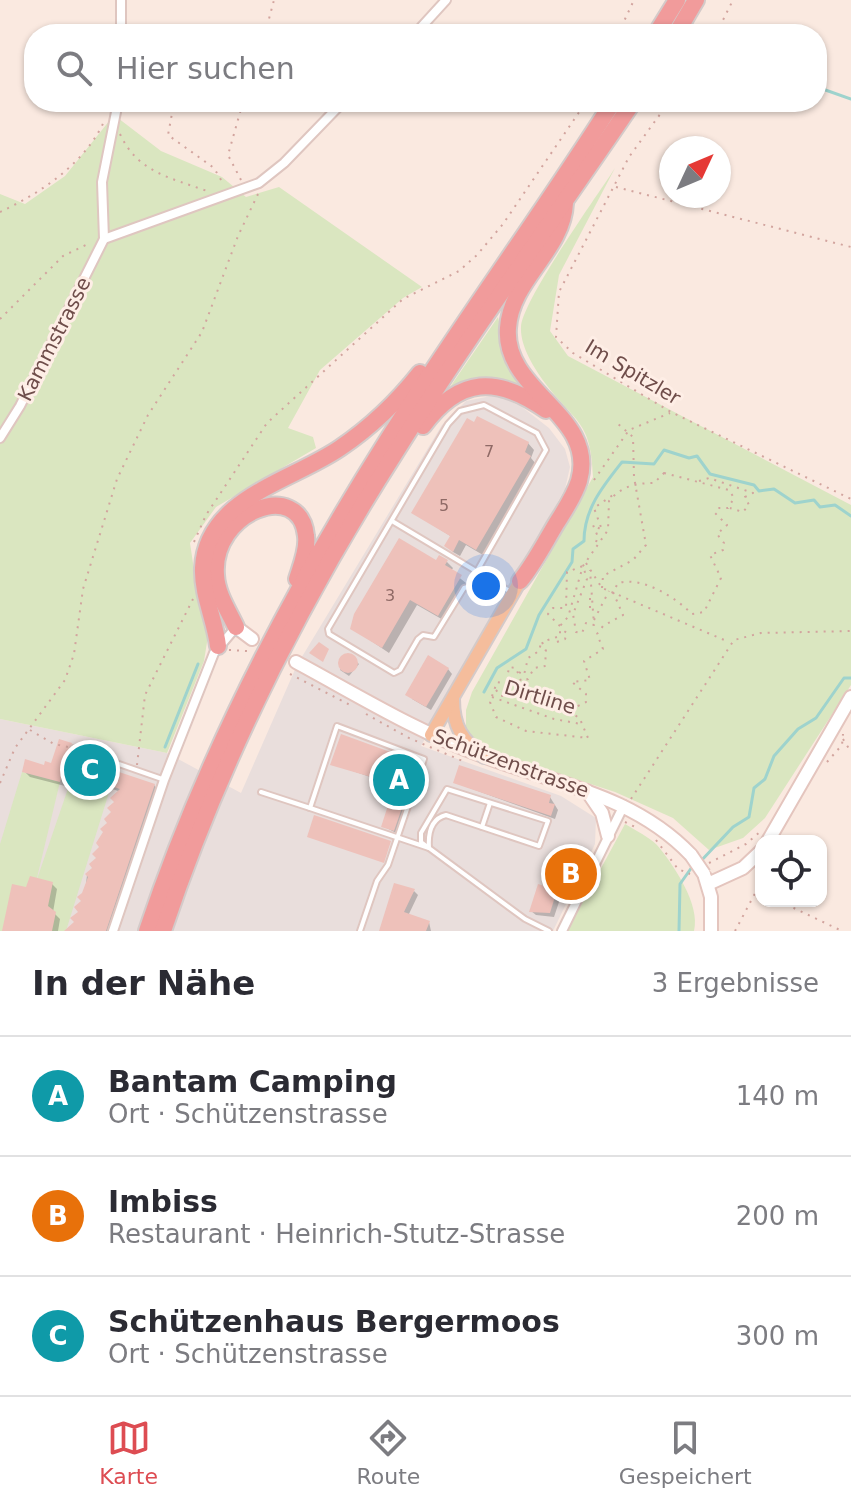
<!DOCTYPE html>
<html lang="de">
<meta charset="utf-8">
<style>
body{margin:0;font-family:"DejaVu Sans",sans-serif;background:#f7f7f7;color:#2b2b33}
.controls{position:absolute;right:24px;bottom:24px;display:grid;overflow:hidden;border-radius:16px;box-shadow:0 2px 6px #0004}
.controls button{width:72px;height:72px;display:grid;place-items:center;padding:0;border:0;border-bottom:2px solid #e1e1e2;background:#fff;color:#2b2b33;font:40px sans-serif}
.compass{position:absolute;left:659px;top:136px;width:72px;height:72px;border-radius:50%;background:#fff;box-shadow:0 2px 6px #0004;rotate:46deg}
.you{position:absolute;left:486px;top:586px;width:28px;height:28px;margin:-20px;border:6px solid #fff;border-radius:50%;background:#1a73e8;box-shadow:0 0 0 12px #1a73e833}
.badge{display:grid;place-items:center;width:52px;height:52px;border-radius:50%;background:#dd4c52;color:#fff;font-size:26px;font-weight:700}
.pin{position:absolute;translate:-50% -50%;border:4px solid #fff;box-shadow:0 2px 8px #0006}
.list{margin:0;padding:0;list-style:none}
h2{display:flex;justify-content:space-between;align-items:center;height:104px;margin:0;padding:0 32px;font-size:34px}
h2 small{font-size:26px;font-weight:400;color:#7c7c81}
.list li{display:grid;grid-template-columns:52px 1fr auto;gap:24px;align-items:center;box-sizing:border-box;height:120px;padding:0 32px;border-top:2px solid #e1e1e2}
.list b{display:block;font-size:30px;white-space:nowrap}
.list p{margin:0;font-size:26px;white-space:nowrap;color:#7c7c81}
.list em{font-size:26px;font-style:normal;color:#7c7c81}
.icon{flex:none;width:44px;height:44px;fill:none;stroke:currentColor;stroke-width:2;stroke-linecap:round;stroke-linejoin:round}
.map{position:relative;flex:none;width:851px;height:931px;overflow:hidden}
.search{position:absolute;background:#fff;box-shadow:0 2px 6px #0004;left:24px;right:24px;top:24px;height:88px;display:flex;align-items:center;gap:20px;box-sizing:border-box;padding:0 28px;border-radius:32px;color:#7c7c81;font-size:30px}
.sheet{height:464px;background:#fff}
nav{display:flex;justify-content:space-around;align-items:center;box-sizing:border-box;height:112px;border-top:2px solid #e1e1e2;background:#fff;font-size:22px;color:#7c7c81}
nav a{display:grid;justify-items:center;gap:4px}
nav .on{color:#dd4c52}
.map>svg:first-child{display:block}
</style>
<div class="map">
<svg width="851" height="931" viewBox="0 0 851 931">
<rect width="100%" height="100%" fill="#fae9e0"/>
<path fill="#e9dedc" d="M 496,395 L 522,407 L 549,428 L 565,449 L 570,467 L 565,489 L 421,746 L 561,796 L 596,818 L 595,844 L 553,931 L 0,931 L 0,719 L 167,753 L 241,793 L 297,665 L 442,425 L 466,401 Z"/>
<g fill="#dae6c0">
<path d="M 114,115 L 161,151 L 222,177 L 246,197 L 279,187 L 422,287 L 403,298 L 320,370 L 288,428 L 313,437 L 316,448 L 216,507 L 190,543 L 197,590 L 209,630 L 204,661 L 167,753 L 0,719 L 0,194 L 25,204 L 65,176 Z"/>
<path d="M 615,168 L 559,275 L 550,331 L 568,356 L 851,505 L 851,685 L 765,818 L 743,838 L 709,850 L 673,818 L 615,792 L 480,748 L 466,734 L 466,710 L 472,692 L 593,477 C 591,420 576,424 545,383 C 534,368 520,346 521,327 C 522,301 597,196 615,168 Z"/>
<path d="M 498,317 L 509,366 L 524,391 C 494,375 482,378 450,387 Z"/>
<path d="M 22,772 L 60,782 L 36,882 L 73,774 L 111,786 L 66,931 L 0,931 L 0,844 Z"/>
<path d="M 625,824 C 635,830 649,837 657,845 C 673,864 701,905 694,931 L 567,931 Z"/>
</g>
<g fill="#0003">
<path d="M 528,443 L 534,450 L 531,458 L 536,464 L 483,555 L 466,545 L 460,556 L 453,552 L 447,546 L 452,537 L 414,513 Z"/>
<path d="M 447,562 L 453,568 L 451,571 L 466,583 L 445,621 L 417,605 L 389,653 L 352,628 L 437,563 Z"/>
<path d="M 348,655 L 359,664 L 349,676 L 340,670 Z"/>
<path d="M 448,669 L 452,674 L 431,710 L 412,699 Z"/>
<path d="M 71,745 L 76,750 L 74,759 L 154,785 L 159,791 L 113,931 L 72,931 L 84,901 L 87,875 L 95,868 L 121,792 L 68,774 L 65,786 L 30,777 L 24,771 L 53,765 Z"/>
<path d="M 403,759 L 408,763 L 404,772 L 417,779 L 398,834 L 383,826 L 397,786 L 332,764 Z"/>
<path d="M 456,783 L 550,797 L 558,810 L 555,819 Z"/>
<path d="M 52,884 L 57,889 L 53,912 L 60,919 L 58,931 L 4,931 L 28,890 Z"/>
<path d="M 414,891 L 418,895 L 408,916 L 429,922 L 431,931 L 381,931 Z"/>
<path d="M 556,891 L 561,896 L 554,917 L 536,915 L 531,911 Z"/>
</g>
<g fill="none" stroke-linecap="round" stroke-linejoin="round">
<g stroke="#9ed3cd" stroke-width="3">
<path d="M 817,87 L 851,99"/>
<path d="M 484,692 L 497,668 L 526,649 L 539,615 L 572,562 L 573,549 L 584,541 C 584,509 603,486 622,462 L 654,464 L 664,450 L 689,458 L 697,456 L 710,474 L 754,485 L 759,491 L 774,489 L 795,503 L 814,500 L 820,507 L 835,505 L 851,516"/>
<path d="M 165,747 L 198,664"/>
<path d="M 699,863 L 733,827 L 749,817 L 754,788 L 765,779 L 774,756 L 798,729 L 816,718 L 844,678 L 851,678"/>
<path d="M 679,931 L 680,884 L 692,867"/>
</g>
</g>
<g fill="#eec1ba">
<path d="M 477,416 L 529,442 L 525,452 L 531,456 L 476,550 L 459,540 L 453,552 L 444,546 L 450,536 L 411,513 L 467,418 L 474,422 Z"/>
<path d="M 399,538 L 436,560 L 439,555 L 448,560 L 445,565 L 462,575 L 438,616 L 410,600 L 382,648 L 350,629 L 354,614 Z"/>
<path d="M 319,642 L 329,649 L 323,662 L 309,653 Z"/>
<circle cx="348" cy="663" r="10"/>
<path d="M 428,655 L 449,668 L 426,707 L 405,695 Z"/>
<path d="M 341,734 L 404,757 L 401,769 L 414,773 L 394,831 L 381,827 L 395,784 L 330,765 Z"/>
<path d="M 59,739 L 72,743 L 68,755 L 155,784 L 106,931 L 64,931 L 74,922 L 70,918 L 78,912 L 74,907 L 81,901 L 77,897 L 82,893 L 88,877 L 85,874 L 92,868 L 89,864 L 96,858 L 92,854 L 99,847 L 96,843 L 103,832 L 100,829 L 107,823 L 104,819 L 111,812 L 107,808 L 114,802 L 110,798 L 120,789 L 63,770 L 60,782 L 22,772 L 25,759 L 44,765 L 45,761 L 51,763 Z"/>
<path d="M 459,765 L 551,795 L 549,803 L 555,804 L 551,816 L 453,783 Z"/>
<path d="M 314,815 L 391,841 L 384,863 L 307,837 Z"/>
<path d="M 30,876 L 53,882 L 48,906 L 56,912 L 52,931 L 2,931 L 12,884 L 26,887 Z"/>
<path d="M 394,883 L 415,889 L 404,912 L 430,921 L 426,931 L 379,931 Z"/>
<path d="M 538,884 L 557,890 L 550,913 L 529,912 Z"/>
</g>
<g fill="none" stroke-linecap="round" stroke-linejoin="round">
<defs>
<g id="lane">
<path d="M 392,521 L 511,592"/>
<path d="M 477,571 L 546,450 L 537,433 L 484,405 L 460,411 L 448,424 L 328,629 L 329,634 L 394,673 L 400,670 L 418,639 L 423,635 L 434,637 L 464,588 L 471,586 L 480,572"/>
<path d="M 73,748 L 162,779"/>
<path d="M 447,789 L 548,821 L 539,846 L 446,815 C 430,819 428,834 429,848 L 421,842 L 421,833 Z"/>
<path d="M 261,792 L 310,808 L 337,726 L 424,759 L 388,865 L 377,881 L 360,931"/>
<path d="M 310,808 L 429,848 L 525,919 L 549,931"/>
<path d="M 482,827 L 490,803"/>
</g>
<g id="street">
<path d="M 121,0 L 121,34"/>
<path d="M 415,34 L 446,0"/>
<path d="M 104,239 L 259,183 L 284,163 L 343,102"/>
<path d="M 0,438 L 20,406 L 104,239 L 102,182 L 118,102"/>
<path d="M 113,931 L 164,780 L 214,653 L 236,627"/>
<path d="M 562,931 L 624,805"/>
</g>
<g id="secondary">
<path d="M 236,627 L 252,639"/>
<path d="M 296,662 C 357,695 417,732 483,756 C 557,784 635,796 691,855"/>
<path d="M 587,791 L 602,813 L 608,836"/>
<path d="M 768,841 L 851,697"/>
<path d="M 705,877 L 711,897 L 711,931"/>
<path d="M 708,884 L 743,868 L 761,851"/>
</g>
<g id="primary">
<path d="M 453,699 C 453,727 462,740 484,757"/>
<path d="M 431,735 L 520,581"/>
</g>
<g id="highway">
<path d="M 656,34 L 677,0"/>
<path d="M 676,34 L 696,0"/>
<path d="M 423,426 C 460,376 497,376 546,410"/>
<path d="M 520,581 C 534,564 544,544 556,524 C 564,511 574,497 579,481 C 598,415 503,392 508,328 C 511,279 563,251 565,203"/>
<path d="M 236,627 C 228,610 217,594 216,575 C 211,512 300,477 306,536 C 308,550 301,566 297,579"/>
<path d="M 218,646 C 215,620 202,595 203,568 C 206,498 292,481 340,448 C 371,427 397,402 420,373"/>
<path d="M 147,931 C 204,760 289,596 385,444 C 458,328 540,217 613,102"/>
<path d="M 163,931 C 219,764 300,602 395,453 C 470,333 554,219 633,102"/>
</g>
</defs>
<use href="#lane" stroke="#dfc6c0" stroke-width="8"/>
<use href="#street" stroke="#dfc6c0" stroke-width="12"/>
<use href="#secondary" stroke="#e4c5be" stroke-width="16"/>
<use href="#primary" stroke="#d4cac9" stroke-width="16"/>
<use href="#highway" stroke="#d4cac9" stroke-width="20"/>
<g stroke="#d2a49e" stroke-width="2" stroke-dasharray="2 6" stroke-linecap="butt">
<path d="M 265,34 L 274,0"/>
<path d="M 618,34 L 634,0"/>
<path d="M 716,34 L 733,0"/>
<path d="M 669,102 L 629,157 L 559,292 L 556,337 L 573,353 L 671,412 L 851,499"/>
<path d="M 173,108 L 168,135 L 214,168 L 224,185"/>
<path d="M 120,134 C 137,172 171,178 207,191"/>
<path d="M 241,180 L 228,155 L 243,102"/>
<path d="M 616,187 L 851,247"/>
<path d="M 0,212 C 41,193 87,162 105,119"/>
<path d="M 0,319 L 63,256 L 90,243"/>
<path d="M 664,473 L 729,490 L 734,498 L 728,508 L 719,508 L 715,513 L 727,525 L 717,534 L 724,543 L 723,550 L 710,555 L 721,578 L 704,612 L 692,614 C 675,597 642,576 618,583 L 613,592 L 623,615 L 603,626 L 597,634 L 603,649 L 584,661 L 590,680 L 572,682 L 586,694 L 586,702 L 576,707 L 570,705 L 569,710 L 580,719 L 588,738 L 526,731 L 496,717 L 490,702 L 497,682 L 515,685 L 508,673 L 509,667 L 516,668 L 521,681 L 528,679 L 534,668 L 545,666 L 546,651 L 542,642 L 560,636 L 560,626 L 568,617 L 583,566 L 608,530 L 609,501 C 621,486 637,483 654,483 Z"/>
<path d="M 594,480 L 629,430 L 670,413"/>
<path d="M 699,481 L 709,478 L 753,493 L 745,497 L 749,505 L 743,512 L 730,508"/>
<path d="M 194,542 L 206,515 L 267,423 L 403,299 L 459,271 L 477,255 L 503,224 L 586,102"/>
<path d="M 596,542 L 598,537 L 593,525 L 602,530 L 594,508 L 613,495"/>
<path d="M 586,563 L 602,588 L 729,642"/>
<path d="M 602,588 L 603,576 L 633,560 L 646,545 L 634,477 L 633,437 L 617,423"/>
<path d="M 590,608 L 590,594"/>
<path d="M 594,620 L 609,591"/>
<path d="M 560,626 L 548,614 L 553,608 L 566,608 L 567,572 L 583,566 L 587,579 L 573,614 L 576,632 L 582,633 L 586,623 L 594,625 L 590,570"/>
<path d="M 557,642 L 565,639 L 567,633 L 561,629"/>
<path d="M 229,650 L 247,651"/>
<path d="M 519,672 L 524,675 L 528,658 L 539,651 L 541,643"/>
<path d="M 290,674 L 354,707"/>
<path d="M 496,690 L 501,696 L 528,694 L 569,704"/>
<path d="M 492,697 L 554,719 L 581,724"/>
<path d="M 366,714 L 409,738 L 465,762"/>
<path d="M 30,730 L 54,744 L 68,747"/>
<path d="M 843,739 L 851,752"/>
<path d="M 827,762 L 842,745 L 843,734"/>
<path d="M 137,765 L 145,695 L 193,599"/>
<path d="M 0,783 L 15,748 L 65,680 L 74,654 L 83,589 L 117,479 L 148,415 L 202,332 L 238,236 L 258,194"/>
<path d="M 631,799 L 734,640 L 761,633 L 851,631"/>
<path d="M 625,822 L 637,828"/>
<path d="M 656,840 L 678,869 L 690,874"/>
<path d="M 709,863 L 746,844 L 761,831"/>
<path d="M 779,901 L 842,931"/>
<path d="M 735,931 L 761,882"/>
</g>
<use href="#lane" stroke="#fff" stroke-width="4"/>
<use href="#street" stroke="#fff" stroke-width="8"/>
<use href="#secondary" stroke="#fff" stroke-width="12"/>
<use href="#primary" stroke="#f5bd9c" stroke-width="12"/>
<use href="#highway" stroke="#f19b9b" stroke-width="16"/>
<defs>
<path id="secondary-bridge" d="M 691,855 L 704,874"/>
</defs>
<use href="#secondary-bridge" stroke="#e4c5be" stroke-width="16" stroke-linecap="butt"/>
<use href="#secondary-bridge" stroke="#fff" stroke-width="12"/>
</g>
<g text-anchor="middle" stroke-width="6" stroke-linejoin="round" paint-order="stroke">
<g font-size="16" fill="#8f6a66">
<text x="489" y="457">7</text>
<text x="444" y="511">5</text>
<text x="390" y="601">3</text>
</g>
<g font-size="20" fill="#6f4d4a" stroke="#feeee6">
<text transform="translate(54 339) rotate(-63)" y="7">Kammstrasse</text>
<text transform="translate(633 372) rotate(31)" y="7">Im Spitzler</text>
<text transform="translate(540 697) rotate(17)" y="7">Dirtline</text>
<text transform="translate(511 763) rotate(20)" y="7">Schützenstrasse</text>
</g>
</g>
</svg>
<div class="controls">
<button><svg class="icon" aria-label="locate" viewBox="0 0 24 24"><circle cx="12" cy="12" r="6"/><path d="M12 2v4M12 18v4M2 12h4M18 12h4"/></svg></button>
</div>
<svg class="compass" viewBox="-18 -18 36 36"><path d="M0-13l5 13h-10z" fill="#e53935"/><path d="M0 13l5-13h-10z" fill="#7c7c81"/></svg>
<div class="you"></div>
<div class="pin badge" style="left:399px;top:780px;background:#0f9aa8">A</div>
<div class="pin badge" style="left:571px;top:874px;background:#e8710a">B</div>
<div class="pin badge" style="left:90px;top:770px;background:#0f9aa8">C</div>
<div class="search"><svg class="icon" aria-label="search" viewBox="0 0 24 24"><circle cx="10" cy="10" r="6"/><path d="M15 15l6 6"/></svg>Hier suchen</div>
</div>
<section class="sheet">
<h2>In der Nähe<small>3 Ergebnisse</small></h2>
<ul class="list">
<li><span class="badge" style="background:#0f9aa8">A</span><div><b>Bantam Camping</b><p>Ort · Schützenstrasse</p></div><em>140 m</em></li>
<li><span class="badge" style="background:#e8710a">B</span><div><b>Imbiss</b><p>Restaurant · Heinrich-Stutz-Strasse</p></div><em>200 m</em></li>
<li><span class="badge" style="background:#0f9aa8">C</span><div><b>Schützenhaus Bergermoos</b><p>Ort · Schützenstrasse</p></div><em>300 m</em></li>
</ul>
</section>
<nav>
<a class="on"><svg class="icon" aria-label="map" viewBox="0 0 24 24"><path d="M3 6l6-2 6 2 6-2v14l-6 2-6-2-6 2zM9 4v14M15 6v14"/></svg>Karte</a>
<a><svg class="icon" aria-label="directions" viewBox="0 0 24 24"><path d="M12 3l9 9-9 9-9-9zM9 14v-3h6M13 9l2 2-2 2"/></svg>Route</a>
<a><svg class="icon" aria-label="saved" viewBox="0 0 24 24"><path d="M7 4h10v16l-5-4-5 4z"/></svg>Gespeichert</a>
</nav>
